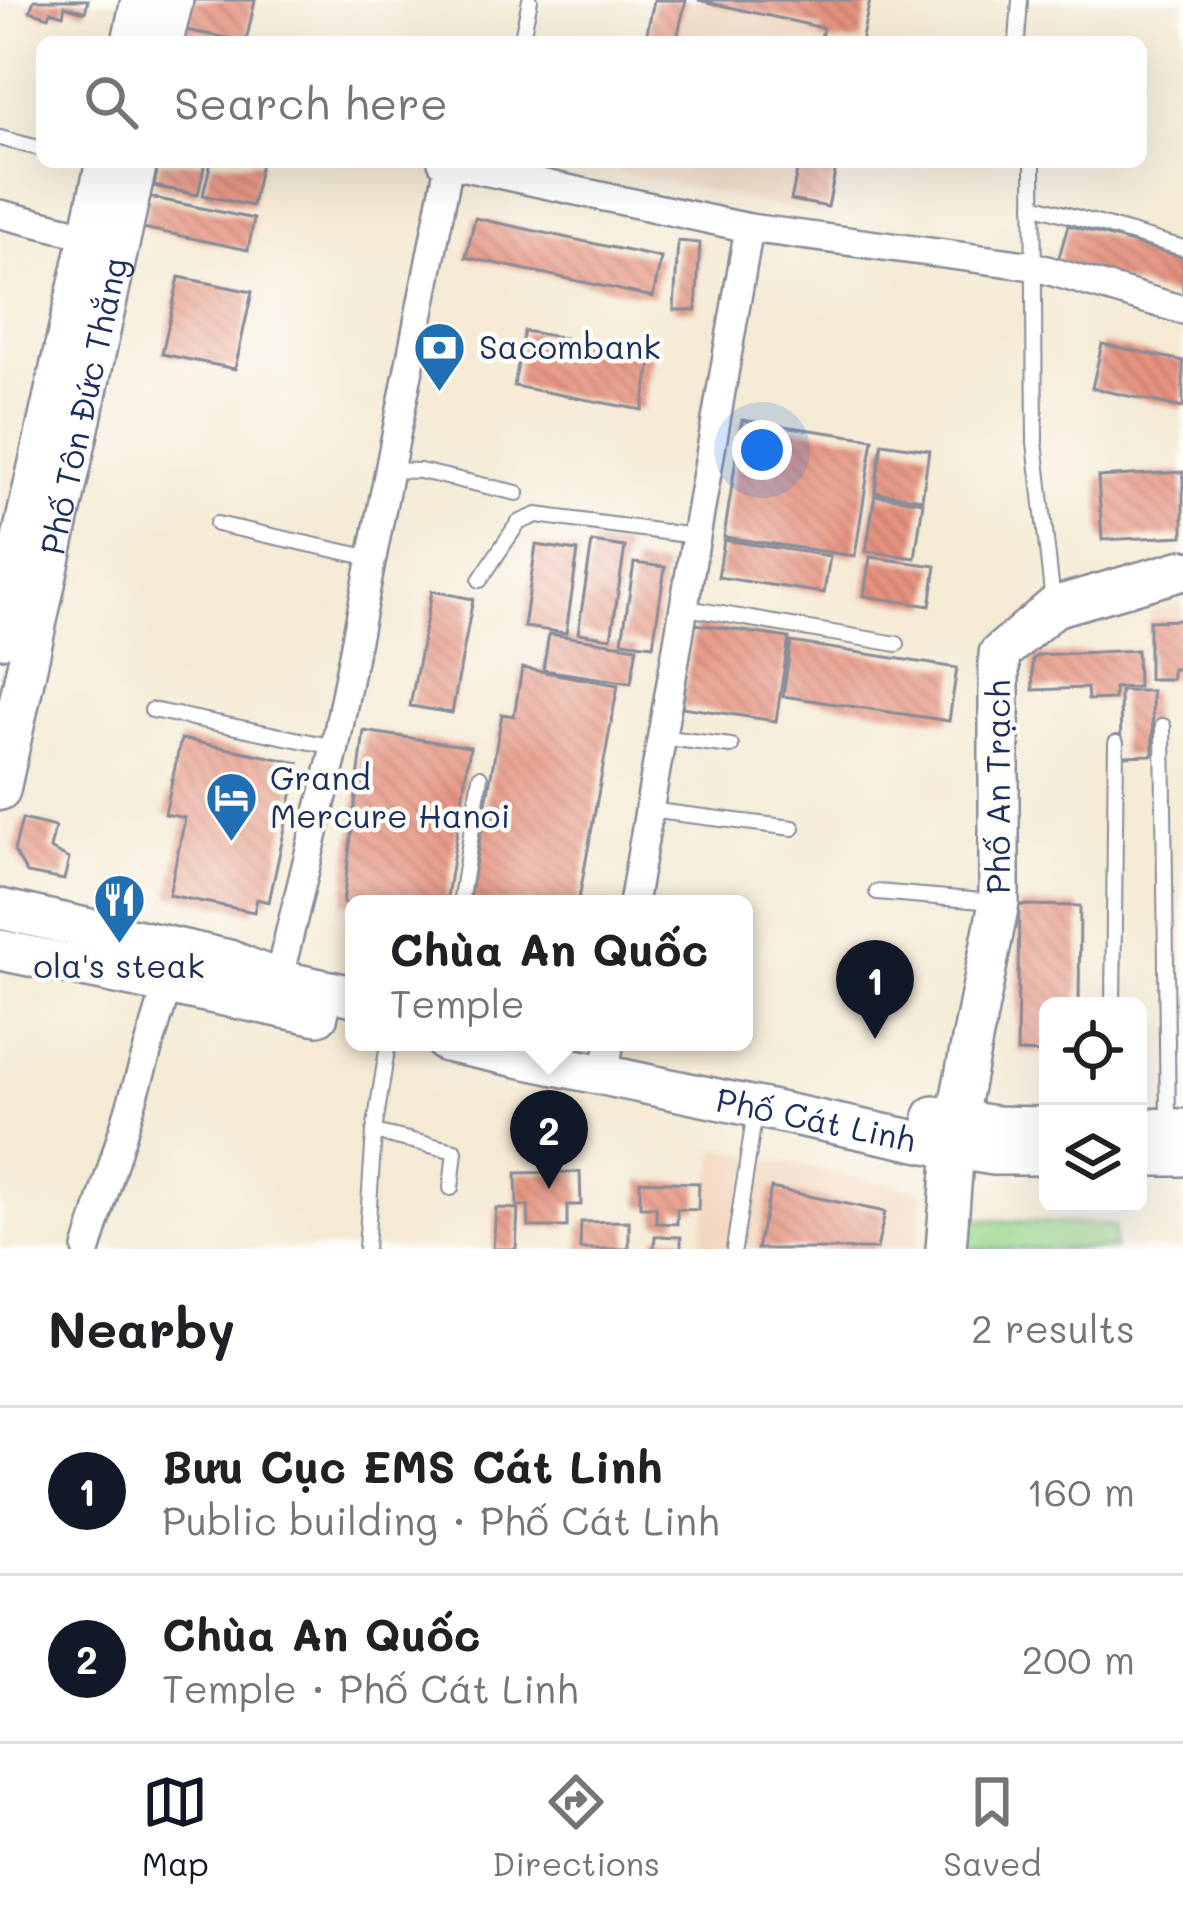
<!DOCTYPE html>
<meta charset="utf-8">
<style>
body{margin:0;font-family:Mali,sans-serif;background:#f2f2f2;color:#202124}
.controls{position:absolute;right:36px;bottom:36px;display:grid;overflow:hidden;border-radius:18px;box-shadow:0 12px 48px #0002}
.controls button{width:108px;height:108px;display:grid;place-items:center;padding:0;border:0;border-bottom:3px solid #e0e0e0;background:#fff;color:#202124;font:60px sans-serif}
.you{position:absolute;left:762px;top:450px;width:42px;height:42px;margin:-30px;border:9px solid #fff;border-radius:50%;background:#1a73e8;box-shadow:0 0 0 18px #1a73e833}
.badge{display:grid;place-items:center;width:78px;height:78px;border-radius:50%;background:#111827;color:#fff;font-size:39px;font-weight:700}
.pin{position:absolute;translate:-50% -99px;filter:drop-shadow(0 3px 6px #0008)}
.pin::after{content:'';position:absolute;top:63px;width:42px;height:36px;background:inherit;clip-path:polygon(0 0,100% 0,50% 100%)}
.popup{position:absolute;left:345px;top:895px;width:408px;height:156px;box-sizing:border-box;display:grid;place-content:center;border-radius:18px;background:#fff;filter:drop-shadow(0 3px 9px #0005);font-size:39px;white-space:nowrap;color:#757577}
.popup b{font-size:45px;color:#202124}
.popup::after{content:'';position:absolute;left:50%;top:100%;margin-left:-24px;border:24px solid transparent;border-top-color:#fff}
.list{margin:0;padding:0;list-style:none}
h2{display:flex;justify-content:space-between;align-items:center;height:156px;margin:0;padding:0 48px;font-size:51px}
h2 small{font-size:39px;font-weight:400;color:#757577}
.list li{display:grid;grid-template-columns:78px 1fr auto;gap:36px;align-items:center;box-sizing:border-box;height:168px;padding:0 48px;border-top:3px solid #e0e0e0}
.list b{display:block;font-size:45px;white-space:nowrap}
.list p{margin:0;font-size:39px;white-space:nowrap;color:#757577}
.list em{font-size:39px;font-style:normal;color:#757577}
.icon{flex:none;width:66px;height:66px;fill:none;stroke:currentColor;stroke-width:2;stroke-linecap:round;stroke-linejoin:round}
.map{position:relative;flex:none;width:1183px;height:1249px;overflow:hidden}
.search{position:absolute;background:#fff;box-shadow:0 12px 48px #0002;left:36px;right:36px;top:36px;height:132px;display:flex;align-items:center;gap:30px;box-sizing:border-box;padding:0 42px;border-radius:18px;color:#757577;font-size:45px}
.sheet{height:492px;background:#fff}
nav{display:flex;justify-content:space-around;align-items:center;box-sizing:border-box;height:168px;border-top:3px solid #e0e0e0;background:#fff;font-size:33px;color:#757577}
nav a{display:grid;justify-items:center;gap:6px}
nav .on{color:#111827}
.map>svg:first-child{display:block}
</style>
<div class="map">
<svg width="1183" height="1249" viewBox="0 0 1183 1249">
<defs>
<pattern id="building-back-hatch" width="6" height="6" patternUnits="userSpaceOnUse" patternTransform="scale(3)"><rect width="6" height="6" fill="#e7937f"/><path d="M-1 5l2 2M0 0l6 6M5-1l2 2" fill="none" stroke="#ba786b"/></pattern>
</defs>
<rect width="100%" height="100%" fill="#fdfcf7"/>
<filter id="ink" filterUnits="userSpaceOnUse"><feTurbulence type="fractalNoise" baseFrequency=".00833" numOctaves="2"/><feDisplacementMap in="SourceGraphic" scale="24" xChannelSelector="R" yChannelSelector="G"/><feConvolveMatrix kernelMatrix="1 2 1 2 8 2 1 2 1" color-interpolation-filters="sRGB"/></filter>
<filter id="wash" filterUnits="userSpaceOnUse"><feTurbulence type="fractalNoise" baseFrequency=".004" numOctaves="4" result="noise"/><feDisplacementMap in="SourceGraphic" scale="48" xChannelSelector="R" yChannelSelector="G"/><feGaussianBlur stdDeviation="2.7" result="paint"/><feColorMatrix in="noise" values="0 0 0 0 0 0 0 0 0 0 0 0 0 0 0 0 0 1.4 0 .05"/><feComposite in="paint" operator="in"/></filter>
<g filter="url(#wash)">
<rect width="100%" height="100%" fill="#f5ead4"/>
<g fill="#f2d5be">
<path d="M 654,0 L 870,0 L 861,42 L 645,42 Z"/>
<path d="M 620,162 L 837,162 L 826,216 L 618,172 Z"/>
<path d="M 1183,603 L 1183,679 L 1149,679 L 1149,611 Z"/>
<path d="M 716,1148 L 924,1192 L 917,1249 L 699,1249 Z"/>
</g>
<path fill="#9ad88e" stroke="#5a8476" stroke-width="3" d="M 962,1219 L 1115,1226 L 1114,1249 L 958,1249 Z"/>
<g id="blocks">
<g fill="url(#building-back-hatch)">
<path d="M 34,0 L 88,0 L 85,12 L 65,6 L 63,15 L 51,11 L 49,17 L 30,11 Z"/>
<path d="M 192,0 L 255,0 L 246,42 L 186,30 Z"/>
<path d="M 654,0 L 686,0 L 676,42 L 645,42 Z"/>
<path d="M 698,0 L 870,0 L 861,42 L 820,42 L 823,28 Z"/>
<path d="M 159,162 L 205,162 L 198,195 L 154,186 Z"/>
<path d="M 211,162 L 261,162 L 252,206 L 203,195 Z"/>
<path d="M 799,162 L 837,162 L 828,207 L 791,200 Z"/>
<path d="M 149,197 L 254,219 L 248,250 L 143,228 Z"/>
<path d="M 475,218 L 661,258 L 653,297 L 466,257 Z"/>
<path d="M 1068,225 L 1183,257 L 1183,299 L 1057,264 Z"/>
<path d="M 678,241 L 700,243 L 696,310 L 674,310 Z"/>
<path d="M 179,277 L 252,292 L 235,369 L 162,354 Z"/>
<path d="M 524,331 L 653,354 L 642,410 L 514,386 Z"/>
<path d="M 1102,344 L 1183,361 L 1183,408 L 1092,388 Z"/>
<path d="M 742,420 L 873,439 L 855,556 L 724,537 Z"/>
<path d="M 882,443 L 929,450 L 922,499 L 875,492 Z"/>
<path d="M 1183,472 L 1183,536 L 1102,540 L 1098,477 Z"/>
<path d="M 875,495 L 923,502 L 915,558 L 866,551 Z"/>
<path d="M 724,540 L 830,556 L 824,593 L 718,577 Z"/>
<path d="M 592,542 L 625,547 L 611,638 L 578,633 Z"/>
<path d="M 536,545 L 578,551 L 566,633 L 524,627 Z"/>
<path d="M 870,557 L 936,566 L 930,606 L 864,596 Z"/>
<path d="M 634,563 L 665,567 L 653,645 L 622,641 Z"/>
<path d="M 432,591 L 473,599 L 452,713 L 410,706 Z"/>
<path d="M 1183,620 L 1183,669 L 1172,669 L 1172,679 L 1149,679 L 1149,621 Z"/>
<path d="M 695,624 L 789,638 L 776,721 L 682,707 Z"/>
<path d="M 549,634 L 637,647 L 631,683 L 543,670 Z"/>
<path d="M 791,642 L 957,668 L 949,721 L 783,696 Z"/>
<path d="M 1137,650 L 1138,687 L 1114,688 L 1114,699 L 1088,700 L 1087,688 L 1033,690 L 1032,660 L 1038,655 Z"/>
<path d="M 522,668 L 618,685 L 578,904 L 468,904 L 502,714 L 514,716 Z"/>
<path d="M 1120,691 L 1152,691 L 1153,755 L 1121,756 Z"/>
<path d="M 364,731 L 470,747 L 446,904 L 343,903 Z"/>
<path d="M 181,739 L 299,763 L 269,902 L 257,899 L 254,912 L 169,895 L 185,818 L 165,814 Z"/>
<path d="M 22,819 L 55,827 L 50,849 L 69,859 L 64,880 L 27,873 L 14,851 Z"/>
<path d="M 1019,905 L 1080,906 L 1079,1006 L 1048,1006 L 1048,1053 L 1017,1052 Z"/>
<path d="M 580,1172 L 581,1205 L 567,1205 L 567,1227 L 529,1227 L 528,1206 L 517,1206 L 516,1173 Z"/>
<path d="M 640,1181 L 699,1183 L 698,1210 L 677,1209 L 677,1224 L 656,1223 L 656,1207 L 640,1207 Z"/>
<path d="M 771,1188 L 885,1212 L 877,1249 L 757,1249 Z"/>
<path d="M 496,1208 L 518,1209 L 516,1249 L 493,1249 Z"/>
<path d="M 629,1221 L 629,1249 L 580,1249 L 581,1222 Z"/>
<path d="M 655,1236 L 681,1237 L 681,1249 L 654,1249 Z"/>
</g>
</g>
</g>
<g filter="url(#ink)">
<use href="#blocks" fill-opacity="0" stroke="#888c99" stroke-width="3"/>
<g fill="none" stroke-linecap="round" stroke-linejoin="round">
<defs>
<g id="lane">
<path d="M 521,42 L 530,0"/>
<path d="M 1017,42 L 1020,0"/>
<path d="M 0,138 L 42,149"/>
<path d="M 1033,162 L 1035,442 L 1053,602"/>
<path d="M 1033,205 L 1183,248"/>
<path d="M 389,470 L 420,471 L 517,493"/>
<path d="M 217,524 L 372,558"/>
<path d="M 480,580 L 518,523 L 537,515 L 694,536"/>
<path d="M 681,607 L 897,644"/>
<path d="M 152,710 L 335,747"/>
<path d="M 1163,726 L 1168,1123"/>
<path d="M 660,737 L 731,746"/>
<path d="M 648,810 L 793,828"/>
<path d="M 877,892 L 994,902"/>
<path d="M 460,904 L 480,777"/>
<path d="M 1113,1006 L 1116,743"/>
<path d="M 374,1132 L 455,1151 L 451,1188"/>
<path d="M 366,1249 L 374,1132 L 387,1050"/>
<path d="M 734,1249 L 755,1112"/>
</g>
<g id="street">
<path d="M 442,162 L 749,228 L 1033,266 L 1183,310"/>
<path d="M 0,214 L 91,236"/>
<path d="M 633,904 L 749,228"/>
<path d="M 275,993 L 335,747 L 449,164"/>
<path d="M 604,1075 L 610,1042"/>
<path d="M 87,1249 L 168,984"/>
</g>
<g id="secondary">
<path d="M 132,42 L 141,0"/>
<path d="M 163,42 L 173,0"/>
<path d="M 0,638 L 106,162"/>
<path id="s1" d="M 0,790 L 137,162"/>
<path d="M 0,909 L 229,960 L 278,980 L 354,996"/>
<path d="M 0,950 L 318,1015"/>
<path id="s2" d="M 446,1042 L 955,1149 L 994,1155 L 1048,1155"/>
<path d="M 934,1116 L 995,1126 L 1048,1127"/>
<path d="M 1138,1128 L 1183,1129"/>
<path d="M 1138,1156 L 1183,1156"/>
<path d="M 946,1249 L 956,1122 L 999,903 L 999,654 L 1054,607 L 1183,570"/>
</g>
</defs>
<use href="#lane" stroke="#888c99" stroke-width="18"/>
<use href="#street" stroke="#888c99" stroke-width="32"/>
<use href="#secondary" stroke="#888c99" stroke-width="44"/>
<use href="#lane" stroke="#fff" stroke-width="14"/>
<use href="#street" stroke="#fff" stroke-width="27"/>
<use href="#secondary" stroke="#fff" stroke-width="39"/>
</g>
</g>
<defs>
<symbol id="bank-pin" viewBox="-11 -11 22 30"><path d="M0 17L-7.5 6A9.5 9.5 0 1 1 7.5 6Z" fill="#1f6fb2" stroke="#fdfcf7"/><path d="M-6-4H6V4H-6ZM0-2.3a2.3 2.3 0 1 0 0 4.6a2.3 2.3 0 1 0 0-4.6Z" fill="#fff"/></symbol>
<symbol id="hotel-pin" viewBox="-11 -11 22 30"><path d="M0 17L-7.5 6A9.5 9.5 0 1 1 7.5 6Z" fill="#1f6fb2" stroke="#fdfcf7"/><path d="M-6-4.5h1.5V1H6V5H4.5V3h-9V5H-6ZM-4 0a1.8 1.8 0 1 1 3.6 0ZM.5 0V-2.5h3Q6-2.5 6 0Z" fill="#fff"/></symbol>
<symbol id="restaurant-pin" viewBox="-11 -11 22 30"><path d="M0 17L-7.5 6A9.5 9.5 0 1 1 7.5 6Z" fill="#1f6fb2" stroke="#fdfcf7"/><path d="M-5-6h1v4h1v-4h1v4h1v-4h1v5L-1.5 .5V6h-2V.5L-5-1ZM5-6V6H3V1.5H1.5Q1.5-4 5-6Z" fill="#fff"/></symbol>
</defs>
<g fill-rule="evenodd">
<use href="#bank-pin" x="410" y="318" width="59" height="81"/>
<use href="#hotel-pin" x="202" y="768" width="59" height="81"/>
<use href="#restaurant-pin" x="90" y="870" width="59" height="81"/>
</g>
<g text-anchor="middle" stroke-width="9" stroke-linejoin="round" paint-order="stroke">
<g font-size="33" fill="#1b2f5e" stroke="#fdfcf7" text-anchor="start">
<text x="479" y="359">Sacombank</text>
<text x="270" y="790">Grand<tspan x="270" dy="38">Mercure Hanoi</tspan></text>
<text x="119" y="978" text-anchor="middle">ola's steak</text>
</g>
<g font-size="33" fill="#1b2f5e" stroke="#fdfcf7">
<text dy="12" stroke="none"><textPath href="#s1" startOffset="393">Phố Tôn Đức Thắng</textPath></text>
<text transform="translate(998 787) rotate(-90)" y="12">Phố An Trạch</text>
<text dy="12" stroke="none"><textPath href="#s2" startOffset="378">Phố Cát Linh</textPath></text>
</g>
</g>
</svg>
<div class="controls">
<button><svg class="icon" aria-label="locate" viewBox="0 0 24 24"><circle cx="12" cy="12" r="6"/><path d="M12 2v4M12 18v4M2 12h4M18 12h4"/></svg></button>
<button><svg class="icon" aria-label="layers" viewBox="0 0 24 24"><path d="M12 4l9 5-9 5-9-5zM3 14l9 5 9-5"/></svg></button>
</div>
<div class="you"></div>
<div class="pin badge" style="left:875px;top:1039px">1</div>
<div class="pin badge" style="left:549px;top:1189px">2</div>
<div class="popup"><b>Chùa An Quốc</b>Temple</div>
<div class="search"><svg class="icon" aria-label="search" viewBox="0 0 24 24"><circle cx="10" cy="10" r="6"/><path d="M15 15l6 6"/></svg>Search here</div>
</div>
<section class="sheet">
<h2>Nearby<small>2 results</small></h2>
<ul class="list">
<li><span class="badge">1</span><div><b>Bưu Cục EMS Cát Linh</b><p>Public building · Phố Cát Linh</p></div><em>160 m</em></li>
<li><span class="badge">2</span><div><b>Chùa An Quốc</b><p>Temple · Phố Cát Linh</p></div><em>200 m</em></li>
</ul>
</section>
<nav>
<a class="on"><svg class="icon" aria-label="map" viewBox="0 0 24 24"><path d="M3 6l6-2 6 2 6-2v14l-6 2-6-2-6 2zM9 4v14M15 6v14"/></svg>Map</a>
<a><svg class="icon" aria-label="directions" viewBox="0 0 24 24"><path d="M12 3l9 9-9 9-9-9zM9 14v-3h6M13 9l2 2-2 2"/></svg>Directions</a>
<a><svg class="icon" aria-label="saved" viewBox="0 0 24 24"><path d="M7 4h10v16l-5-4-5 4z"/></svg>Saved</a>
</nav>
